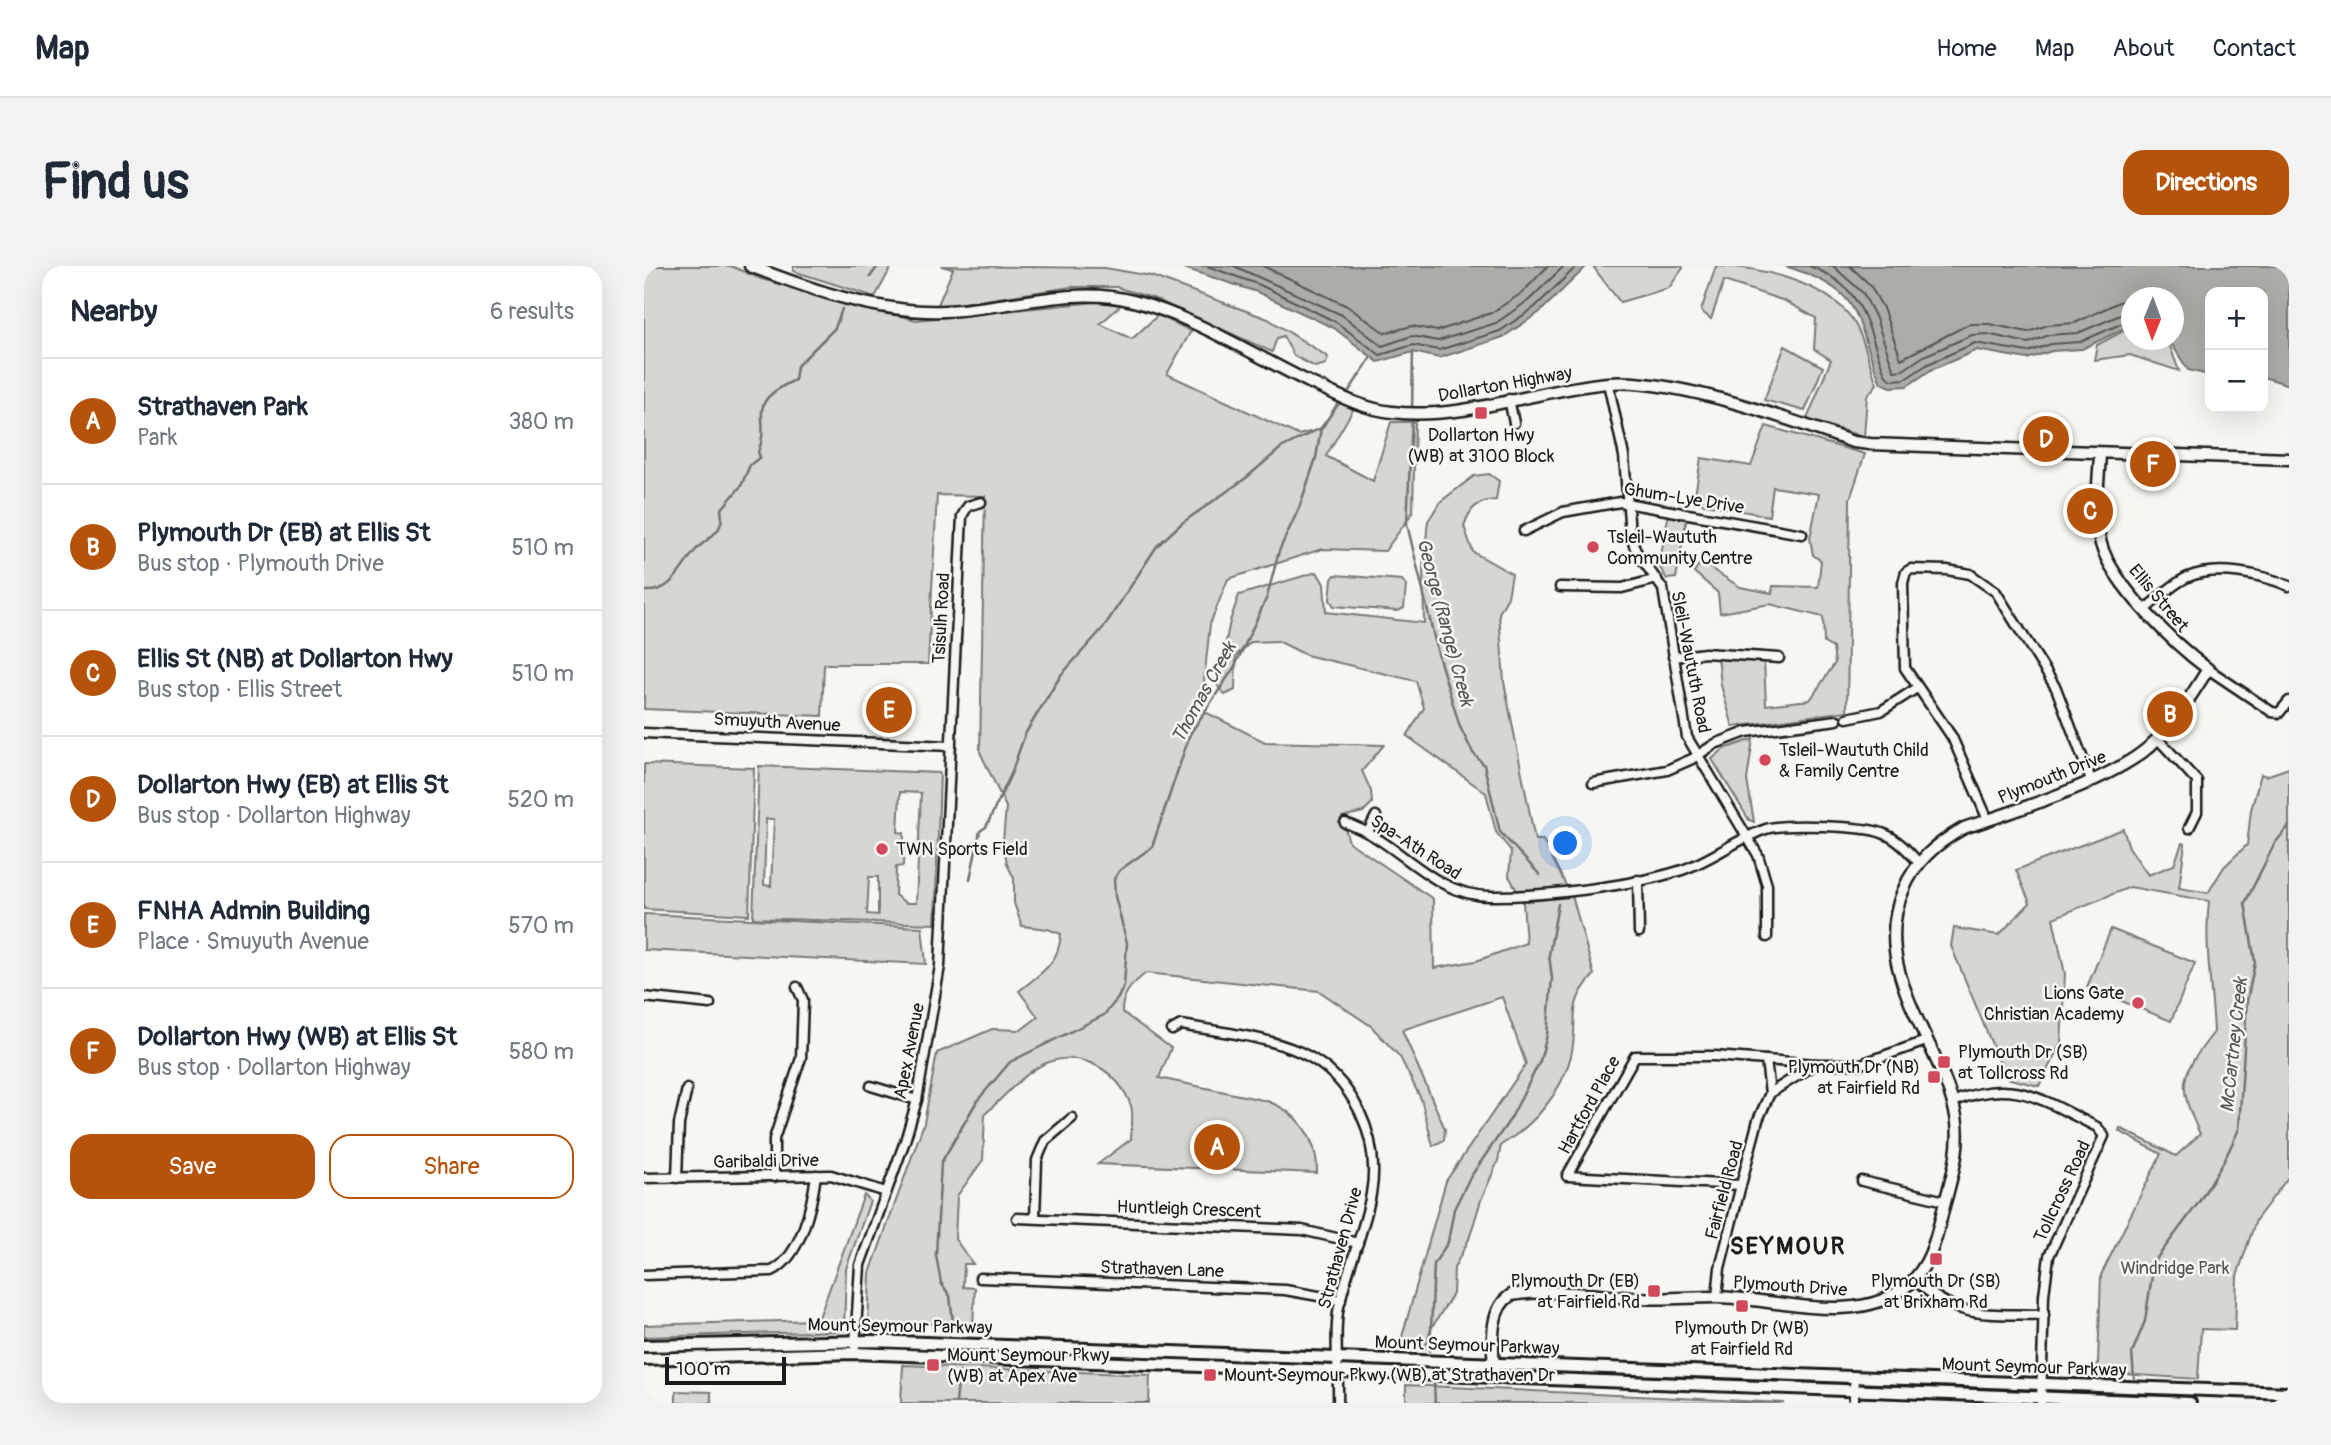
<!DOCTYPE html>
<meta charset="utf-8">
<style>
body{margin:0;font-family:Pangolin,sans-serif;background:#f2f2f3;color:#1f2937}
.controls{position:absolute;right:21px;top:21px;display:grid;overflow:hidden;border-radius:14px;box-shadow:0 7px 28px #0002}
.controls button{width:63px;height:63px;display:grid;place-items:center;padding:0;border:0;border-bottom:2px solid #e0e1e3;background:#fff;color:#1f2937;font:35px sans-serif}
.compass{position:absolute;left:1477px;top:21px;width:63px;height:63px;border-radius:50%;background:#fff;box-shadow:0 7px 28px #0002;rotate:181deg}
.scale{position:absolute;left:21px;bottom:18px;width:121px;box-sizing:border-box;padding-left:7px;border:4px solid #1c1c1c;border-top:0;font-size:19px;line-height:24px;white-space:nowrap;color:#1c1c1c;-webkit-text-stroke:5px #f6f6f2;paint-order:stroke}
.you{position:absolute;left:922px;top:578px;width:24px;height:24px;margin:-18px;border:5px solid #fff;border-radius:50%;background:#1a73e8;box-shadow:0 0 0 10px #1a73e833}
.badge{display:grid;place-items:center;width:46px;height:46px;border-radius:50%;background:#b45309;color:#fff;font-size:23px;font-weight:700}
.pin{position:absolute;translate:-50% -50%;border:4px solid #fff;box-shadow:0 2px 7px #0006}
.list{margin:0;padding:0;list-style:none}
h2{display:flex;justify-content:space-between;align-items:center;height:91px;margin:0;padding:0 28px;font-size:30px}
h2 small{font-size:23px;font-weight:400;color:#747a83}
.list li{display:grid;grid-template-columns:46px 1fr auto;gap:21px;align-items:center;box-sizing:border-box;height:126px;padding:0 28px;border-top:2px solid #e0e1e3}
.list b{display:block;font-size:26px;white-space:nowrap}
.list p{margin:0;font-size:23px;white-space:nowrap;color:#747a83}
.list em{font-size:23px;font-style:normal;color:#747a83}
.actions{display:flex;gap:14px;padding:21px 28px}
.actions a{flex:1;padding:16px 0;border:2px solid #b45309;border-radius:21px;text-align:center;font-size:24px;color:#b45309}
.actions .main{background:#b45309;color:#fff}
.map{position:relative;flex:none;width:1645px;height:1137px;overflow:hidden;border-radius:21px}
header{display:flex;align-items:center;gap:42px;box-sizing:border-box;height:98px;padding:0 35px;background:#fff;border-bottom:2px solid #e0e1e3}
header strong{font-size:33px}
nav{display:flex;gap:38px;margin-inline-start:auto;font-size:24px}
.intro{display:flex;align-items:center;justify-content:space-between;box-sizing:border-box;height:168px;padding:0 42px}
h1{margin:0;font-size:49px}
.button{padding:18px 32px;border-radius:21px;background:#b45309;color:#fff;font-size:24px;font-weight:700}
main{display:flex;gap:42px;padding:0 42px}
aside{flex:1;background:#fff;border-radius:21px;box-shadow:0 7px 28px #0002}
.map>svg:first-child{display:block}
</style>
<header>
<strong>Map</strong>
<nav><a>Home</a><a>Map</a><a>About</a><a>Contact</a></nav>
</header>
<div class="intro"><h1>Find us</h1><a class="button">Directions</a></div>
<main>
<aside>
<h2>Nearby<small>6 results</small></h2>
<ul class="list">
<li><span class="badge">A</span><div><b>Strathaven Park</b><p>Park</p></div><em>380 m</em></li>
<li><span class="badge">B</span><div><b>Plymouth Dr (EB) at Ellis St</b><p>Bus stop · Plymouth Drive</p></div><em>510 m</em></li>
<li><span class="badge">C</span><div><b>Ellis St (NB) at Dollarton Hwy</b><p>Bus stop · Ellis Street</p></div><em>510 m</em></li>
<li><span class="badge">D</span><div><b>Dollarton Hwy (EB) at Ellis St</b><p>Bus stop · Dollarton Highway</p></div><em>520 m</em></li>
<li><span class="badge">E</span><div><b>FNHA Admin Building</b><p>Place · Smuyuth Avenue</p></div><em>570 m</em></li>
<li><span class="badge">F</span><div><b>Dollarton Hwy (WB) at Ellis St</b><p>Bus stop · Dollarton Highway</p></div><em>580 m</em></li>
</ul>
<div class="actions"><a class="main">Save</a><a>Share</a></div>
</aside>
<div class="map">
<svg width="1645" height="1137" viewBox="0 0 1645 1137">
<rect width="100%" height="100%" fill="#f6f6f2"/>
<filter id="ink" filterUnits="userSpaceOnUse"><feTurbulence type="fractalNoise" baseFrequency=".0143" numOctaves="2"/><feDisplacementMap in="SourceGraphic" scale="14" xChannelSelector="R" yChannelSelector="G"/><feConvolveMatrix kernelMatrix="1 2 1 2 8 2 1 2 1" color-interpolation-filters="sRGB"/></filter>
<g filter="url(#ink)">
<g fill="#d6d6d2" stroke="#797977" stroke-width="2" fill-rule="evenodd">
<path d="M 0,0 L 87,0 L 117,13 L 272,54 L 452,36 L 477,39 L 456,58 L 488,73 L 514,49 L 547,65 L 523,108 L 654,169 L 678,163 L 694,136 L 710,142 L 682,190 L 729,215 L 747,156 L 771,156 L 769,246 L 741,285 L 678,283 L 584,313 L 566,358 L 557,444 L 621,476 L 740,479 L 718,505 L 727,525 L 728,537 L 719,546 L 698,551 L 705,576 L 789,633 L 790,702 L 832,695 L 882,677 L 879,636 L 865,610 L 867,585 L 852,566 L 842,527 L 763,470 L 780,442 L 772,415 L 662,389 L 634,375 L 607,376 L 592,390 L 591,424 L 581,429 L 573,419 L 586,355 L 595,329 L 673,306 L 680,318 L 682,346 L 780,357 L 779,302 L 784,255 L 796,236 L 830,210 L 845,208 L 855,215 L 852,234 C 833,235 826,242 820,260 L 829,286 L 868,308 L 864,331 L 855,347 L 860,416 L 891,574 L 899,574 L 929,633 L 950,709 C 920,741 936,753 927,790 C 917,828 890,859 857,879 L 854,895 L 837,934 L 825,973 L 810,1002 L 809,1028 L 787,1063 L 781,1083 L 756,1078 L 802,915 L 882,798 L 858,731 L 758,764 L 801,863 L 800,874 L 789,880 L 777,833 L 756,791 L 727,760 L 675,725 L 502,707 C 488,718 478,727 478,746 L 527,782 L 515,812 L 623,835 C 654,846 674,873 673,907 L 454,898 L 487,873 C 487,864 490,849 487,840 C 475,804 435,782 400,798 C 381,806 357,834 341,848 L 339,894 L 313,930 L 311,973 L 329,998 L 320,998 L 319,1021 L 331,1022 L 329,1060 C 293,1053 260,1062 224,1061 L 226,1007 L 280,857 L 293,787 L 348,763 L 377,764 L 394,751 L 375,725 C 397,707 415,698 417,668 L 404,663 L 378,660 L 370,637 L 370,612 L 363,598 L 359,575 L 362,541 L 336,486 L 341,230 L 293,229 L 284,398 L 180,398 L 178,450 L 0,443 Z"/>
<path d="M 150,0 L 248,0 L 231,31 L 149,5 Z"/>
<path d="M 297,0 L 461,2 L 507,10 L 624,53 L 684,91 L 682,98 L 671,101 L 650,90 L 639,70 L 633,72 L 628,86 L 511,33 L 472,21 L 427,21 L 293,41 L 309,3 Z"/>
<path d="M 953,0 L 1038,0 L 1039,2 L 1025,22 L 976,36 L 950,2 Z"/>
<path d="M 1072,0 C 1113,0 1183,17 1208,53 C 1220,70 1225,98 1233,118 L 1223,130 L 1220,171 L 1163,153 L 1187,94 L 1170,83 L 1172,52 L 1141,35 L 1080,15 L 1067,53 L 1057,45 Z"/>
<path d="M 1487,61 L 1488,74 L 1524,75 L 1535,105 L 1486,89 L 1450,94 L 1453,79 Z"/>
<path d="M 1141,80 L 1179,101 L 1161,145 L 1120,134 Z"/>
<path d="M 1122,160 L 1221,188 L 1206,233 L 1203,445 L 1089,461 L 1077,419 L 1074,390 L 1120,394 L 1122,439 L 1166,434 L 1191,397 L 1189,382 L 1180,377 L 1179,351 L 1126,338 L 1076,347 L 1074,327 L 1050,306 L 1057,296 L 1096,321 L 1128,327 L 1129,320 L 1174,321 L 1177,295 L 1169,289 L 1166,272 L 1175,228 L 1129,221 L 1125,250 L 1050,236 L 1057,192 L 1107,200 Z"/>
<path d="M 1025,246 L 1043,250 L 1032,312 L 1023,313 L 1015,300 Z"/>
<path d="M 691,309 L 758,314 L 762,319 L 760,342 L 754,345 L 690,340 L 686,334 L 688,313 Z"/>
<path d="M 1109,473 L 1103,514 L 1110,556 L 1105,554 L 1068,493 L 1080,483 Z"/>
<path d="M 0,498 L 110,502 L 105,649 L 0,643 Z"/>
<path d="M 115,500 L 296,507 L 291,658 L 109,652 ZM 256,526 L 277,527 L 272,637 L 262,637 L 251,629 L 252,601 L 259,600 L 260,567 L 254,566 ZM 122,553 L 130,553 L 127,620 L 120,619 ZM 225,611 L 234,611 L 234,649 L 223,648 Z"/>
<path d="M 1645,502 L 1645,910 L 1612,954 L 1593,1010 L 1591,1064 L 1557,1063 L 1554,1113 L 1446,1106 L 1454,1097 L 1457,1009 L 1517,888 L 1475,865 L 1476,862 L 1532,890 L 1556,868 C 1532,817 1536,810 1570,766 C 1568,722 1560,678 1565,635 L 1486,621 L 1409,652 L 1421,708 L 1417,777 L 1395,820 L 1362,812 L 1307,680 L 1310,662 L 1355,669 L 1386,637 L 1372,604 L 1479,563 L 1485,581 L 1504,609 L 1530,599 L 1538,577 L 1541,578 L 1535,622 L 1564,627 L 1580,601 L 1603,579 L 1607,544 L 1617,508 L 1622,510 Z"/>
<path d="M 0,648 L 278,661 L 282,698 L 0,684 Z"/>
<path d="M 1467,663 L 1551,697 L 1527,755 L 1443,721 Z"/>
<path d="M 220,929 L 226,935 L 202,1003 L 200,1065 L 0,1071 L 0,1059 L 174,1054 Z"/>
<path d="M 259,1099 L 506,1109 L 505,1137 L 257,1137 Z"/>
<path d="M 762,1119 L 1140,1137 L 762,1137 Z"/>
<path d="M 32,1125 L 67,1126 L 67,1137 L 32,1137 Z"/>
</g>
<g fill="#acaca9" stroke="#727271" stroke-width="2">
<path d="M 534,0 L 943,0 L 896,46 L 859,71 L 795,92 L 769,86 L 734,96 L 690,62 L 613,26 Z"/>
<path d="M 1141,0 L 1645,0 L 1645,119 L 1619,111 L 1619,26 L 1566,26 L 1566,101 L 1560,108 L 1544,104 L 1525,74 L 1530,74 L 1530,32 L 1488,32 L 1487,59 L 1438,83 L 1408,85 L 1383,93 L 1333,84 L 1287,104 L 1263,120 L 1247,121 L 1237,117 C 1208,49 1224,26 1141,0 Z"/>
</g>
<g fill="none" stroke-linecap="round" stroke-linejoin="round">
<g stroke="#565654" stroke-width="2">
<path d="M 563,0 L 616,19 L 692,56 L 736,89 L 769,79 L 795,84 L 856,65 L 891,41 L 933,0"/>
<path d="M 590,0 L 698,49 L 738,80 L 768,70 L 794,75 L 852,57 L 885,34 L 920,0"/>
<path d="M 619,0 L 703,40 L 741,67 L 768,60 L 793,65 L 847,47 L 878,27 L 904,0"/>
<path d="M 1165,0 C 1224,22 1221,60 1242,110 L 1248,114 L 1261,113 L 1284,98 L 1331,77 L 1384,86 L 1407,78 L 1436,76 L 1488,53"/>
<path d="M 1189,0 L 1219,27 L 1231,50 L 1250,105 L 1259,104 L 1280,90 L 1328,69 L 1343,68 L 1384,77 L 1405,69 L 1434,67 L 1488,44"/>
<path d="M 1206,0 L 1226,19 L 1239,42 L 1257,93 L 1325,58 L 1345,58 L 1384,66 L 1404,59 L 1431,57 L 1475,36 L 1488,34"/>
</g>
<g stroke="#727271" stroke-width="2.5">
<path d="M 226,11 L 234,0"/>
<path d="M 703,128 L 726,93"/>
<path d="M 768,145 L 769,86"/>
<path d="M 768,152 L 763,258 L 795,392 L 816,461 L 829,487 L 840,499 L 856,566 L 896,609"/>
<path d="M 0,325 C 28,327 35,304 50,286 C 62,271 82,268 77,244 L 97,220 L 106,199 L 116,191 L 114,186 C 129,150 97,139 151,114 L 153,100 L 191,62 L 198,43"/>
<path d="M 326,613 L 336,565 L 342,561 L 367,508 L 381,468 L 395,445 L 417,409 L 460,361 L 513,280 L 538,257 L 602,212 L 637,182 L 677,162 L 698,133"/>
<path d="M 310,1065 L 306,1030 L 297,1017 L 292,989 L 297,897 L 333,835 L 366,796 L 460,749 L 474,732 L 480,719 L 483,677 L 471,630 L 470,613 L 476,604 L 508,581 L 546,468 L 591,400 L 623,331 L 635,285 L 655,242 L 672,192 L 677,162"/>
<path d="M 786,1085 L 790,998 L 804,976 L 810,943 L 825,913 L 867,852 L 896,795 L 903,769 L 908,712 L 905,689 L 914,638"/>
<path d="M 1490,1112 L 1488,1087 L 1501,1055 L 1510,996 L 1555,936 L 1580,895 L 1595,863 L 1603,735 L 1611,696 L 1601,637 L 1631,577 L 1645,560"/>
<path d="M 790,1118 L 791,1137"/>
<path d="M 312,1137 L 315,1106"/>
</g>
<defs>
<g id="minor">
<path d="M 964,117 L 980,190 L 986,268 L 992,285 L 1019,323 L 1043,471 L 1114,589 L 1123,619 L 1123,671"/>
<path d="M 865,133 L 870,157"/>
<path d="M 880,265 L 919,246 L 976,236 L 1158,268"/>
<path d="M 916,321 L 978,322 L 1013,313"/>
<path d="M 1500,344 C 1514,333 1528,318 1544,311 C 1573,299 1617,308 1645,320"/>
<path d="M 1029,391 L 1061,387 L 1135,392"/>
<path d="M 1564,403 L 1628,446 L 1635,447 L 1645,435"/>
<path d="M 1203,452 L 1237,445 L 1273,422"/>
<path d="M 0,467 L 307,480"/>
<path d="M 1514,473 L 1553,515 L 1553,546 L 1545,562"/>
<path d="M 949,517 L 1023,504 L 1048,493 L 1071,478 L 1102,466 L 1193,454"/>
<path d="M 1344,554 L 1308,471 L 1261,402 L 1259,317 L 1262,306 L 1267,303 L 1303,304 L 1326,308 L 1352,326 L 1412,422 L 1447,514"/>
<path d="M 701,557 C 755,574 786,629 845,630 C 897,631 987,620 1035,605 C 1067,595 1092,573 1122,563 C 1140,557 1220,560 1238,567 C 1253,572 1265,586 1275,597"/>
<path d="M 724,566 L 732,550"/>
<path d="M 994,614 L 995,666"/>
<path d="M 0,731 L 66,738"/>
<path d="M 528,764 L 537,759 C 576,766 620,770 656,786 C 710,811 737,872 727,928 C 720,968 701,1006 694,1046 C 690,1076 695,1107 694,1137"/>
<path d="M 1122,794 L 1126,827"/>
<path d="M 227,820 L 273,834"/>
<path d="M 1308,836 C 1370,810 1398,834 1453,861 L 1460,870 L 1405,990 L 1400,1029 L 1397,1137"/>
<path d="M 130,911 L 130,873 L 157,792 L 159,734 L 153,721"/>
<path d="M 0,912 L 187,909 L 242,926"/>
<path d="M 33,912 L 35,858 L 43,823"/>
<path d="M 1218,915 L 1301,935"/>
<path d="M 1097,919 L 923,910 L 991,790 L 1071,790 L 1172,798"/>
<path d="M 373,952 L 658,964 L 714,977"/>
<path d="M 391,952 L 393,894 L 401,875 L 428,852"/>
<path d="M 0,1009 L 128,1005 C 157,991 168,939 172,909"/>
<path d="M 336,1012 L 641,1024 L 697,1034"/>
<path d="M 1270,1013 C 1313,1055 1343,1047 1400,1049"/>
<path d="M 1073,1031 L 1076,1002 L 1097,919 L 1114,854 L 1126,827 L 1172,798 L 1217,798 L 1282,775"/>
<path d="M 211,1080 L 216,999 L 261,875 L 273,834 L 296,700 L 318,250 L 324,240 L 337,236"/>
<path d="M 1210,1137 L 1210,1119"/>
</g>
<g id="tertiary">
<path d="M 106,0 C 166,23 235,48 301,45 C 362,43 428,19 489,35 C 549,50 611,90 667,117 C 693,129 719,143 748,146 C 820,155 893,123 964,117 C 1031,112 1145,153 1209,176 L 1226,178 L 1645,193"/>
<path d="M 850,1111 C 850,1085 842,1045 867,1029 C 907,1022 954,1030 994,1032 C 1021,1034 1047,1031 1073,1031 C 1133,1032 1214,1062 1264,1019 C 1287,999 1292,972 1299,944 C 1307,914 1318,881 1312,850 C 1297,775 1225,705 1259,625 C 1271,595 1293,577 1320,562 C 1371,545 1469,514 1506,480 C 1530,458 1547,430 1564,403 C 1531,379 1468,318 1457,278 C 1449,250 1455,216 1456,187"/>
</g>
<g id="secondary">
<path d="M 0,1080 L 228,1075 L 1645,1127"/>
<path d="M 0,1093 L 210,1087 L 1546,1137"/>
</g>
</defs>
<use href="#minor" stroke="#1c1c1c" stroke-width="13"/>
<use href="#tertiary" stroke="#1c1c1c" stroke-width="15"/>
<use href="#secondary" stroke="#1c1c1c" stroke-width="16"/>
<use href="#minor" stroke="#f6f6f2" stroke-width="8"/>
<use href="#tertiary" stroke="#f6f6f2" stroke-width="10"/>
<use href="#secondary" stroke="#f6f6f2" stroke-width="10"/>
</g>
</g>
<g fill="#d1495b" stroke="#f6f6f2" stroke-width="2.5">
<rect x="830" y="140" width="14" height="14" rx="3.5"/>
<circle cx="949" cy="281" r="7"/>
<circle cx="1121" cy="494" r="7"/>
<circle cx="238" cy="583" r="7"/>
<circle cx="1494" cy="737" r="7"/>
<rect x="1293" y="789" width="14" height="14" rx="3.5"/>
<rect x="1283" y="804" width="14" height="14" rx="3.5"/>
<rect x="1285" y="986" width="14" height="14" rx="3.5"/>
<rect x="1003" y="1018" width="14" height="14" rx="3.5"/>
<rect x="1091" y="1033" width="14" height="14" rx="3.5"/>
<rect x="282" y="1092" width="14" height="14" rx="3.5"/>
<rect x="559" y="1102" width="14" height="14" rx="3.5"/>
</g>
<g text-anchor="middle" stroke-width="5" stroke-linejoin="round" paint-order="stroke">
<g font-size="18" fill="#1c1c1c" stroke="#f6f6f2">
<text transform="translate(861 118) rotate(-10)" y="6">Dollarton Highway</text>
<text transform="translate(1040 232) rotate(9)" y="6">Ghum-Lye Drive</text>
<text transform="translate(1515 332) rotate(50)" y="6">Ellis Street</text>
<text transform="translate(297 352) rotate(-87)" y="6">Tsisulh Road</text>
<text transform="translate(1047 396) rotate(79)" y="6">Sleil-Waututh Road</text>
<text transform="translate(133 456) rotate(3)" y="6">Smuyuth Avenue</text>
<text transform="translate(1408 511) rotate(-22)" y="6">Plymouth Drive</text>
<text transform="translate(772 581) rotate(33)" y="6">Spa-Ath Road</text>
<text transform="translate(265 785) rotate(-79)" y="6">Apex Avenue</text>
<text transform="translate(945 839) rotate(-61)" y="6">Hartford Place</text>
<text transform="translate(122 895) rotate(-1)" y="6">Garibaldi Drive</text>
<text transform="translate(1080 924) rotate(-75)" y="6">Fairfield Road</text>
<text transform="translate(1418 925) rotate(-65)" y="6">Tollcross Road</text>
<text transform="translate(545 943) rotate(2)" y="6">Huntleigh Crescent</text>
<text transform="translate(696 982) rotate(-75)" y="6">Strathaven Drive</text>
<text transform="translate(518 1003) rotate(2)" y="6">Strathaven Lane</text>
<text transform="translate(1146 1020) rotate(4)" y="6">Plymouth Drive</text>
<text transform="translate(256 1060) rotate(1)" y="6">Mount Seymour Parkway</text>
<text transform="translate(823 1079) rotate(2)" y="6">Mount Seymour Parkway</text>
<text transform="translate(1390 1101) rotate(2)" y="6">Mount Seymour Parkway</text>
</g>
<g font-size="18" fill="#1c1c1c" stroke="#f6f6f2" text-anchor="start">
<text x="837" y="175" text-anchor="middle">Dollarton Hwy<tspan x="837" dy="21">(WB) at 3100 Block</tspan></text>
<text x="963" y="277">Tsleil-Waututh<tspan x="963" dy="21">Community Centre</tspan></text>
<text x="1135" y="490">Tsleil-Waututh Child<tspan x="1135" dy="21">&amp; Family Centre</tspan></text>
<text x="252" y="589">TWN Sports Field</text>
<text x="1480" y="733" text-anchor="end">Lions Gate<tspan x="1480" dy="21">Christian Academy</tspan></text>
<text x="1314" y="792">Plymouth Dr (SB)<tspan x="1314" dy="21">at Tollcross Rd</tspan></text>
<text x="1276" y="807" text-anchor="end">Plymouth Dr (NB)<tspan x="1276" dy="21">at Fairfield Rd</tspan></text>
<text x="996" y="1021" text-anchor="end">Plymouth Dr (EB)<tspan x="996" dy="21">at Fairfield Rd</tspan></text>
<text x="1292" y="1021" text-anchor="middle">Plymouth Dr (SB)<tspan x="1292" dy="21">at Brixham Rd</tspan></text>
<text x="1098" y="1068" text-anchor="middle">Plymouth Dr (WB)<tspan x="1098" dy="21">at Fairfield Rd</tspan></text>
<text x="303" y="1095">Mount Seymour Pkwy<tspan x="303" dy="21">(WB) at Apex Ave</tspan></text>
<text x="580" y="1115">Mount Seymour Pkwy (WB) at Strathaven Dr</text>
</g>
<g font-size="18" fill="#545453" stroke="#f6f6f2">
<text x="1531" y="1008">Windridge Park</text>
</g>
<g font-size="19" font-style="italic" fill="#565654" stroke="#f6f6f2">
<text transform="translate(802 356) rotate(75)" y="7">George (Range) Creek</text>
<text transform="translate(559 426) rotate(-61)" y="7">Thomas Creek</text>
<text transform="translate(1589 779) rotate(-84)" y="7">McCartney Creek</text>
</g>
<g font-size="24" font-weight="bold" letter-spacing="2" fill="#1c1c1c" stroke="#f6f6f2">
<text x="1144" y="988">SEYMOUR</text>
</g>
</g>
</svg>
<div class="controls">
<button>+</button>
<button>−</button>
</div>
<svg class="compass" viewBox="-18 -18 36 36"><path d="M0-13l5 13h-10z" fill="#e53935"/><path d="M0 13l5-13h-10z" fill="#747a83"/></svg>
<div class="scale">100 m</div>
<div class="you"></div>
<div class="pin badge" style="left:573px;top:881px">A</div>
<div class="pin badge" style="left:1526px;top:448px">B</div>
<div class="pin badge" style="left:1446px;top:245px">C</div>
<div class="pin badge" style="left:1402px;top:173px">D</div>
<div class="pin badge" style="left:245px;top:444px">E</div>
<div class="pin badge" style="left:1509px;top:198px">F</div>
</div>
</main>
